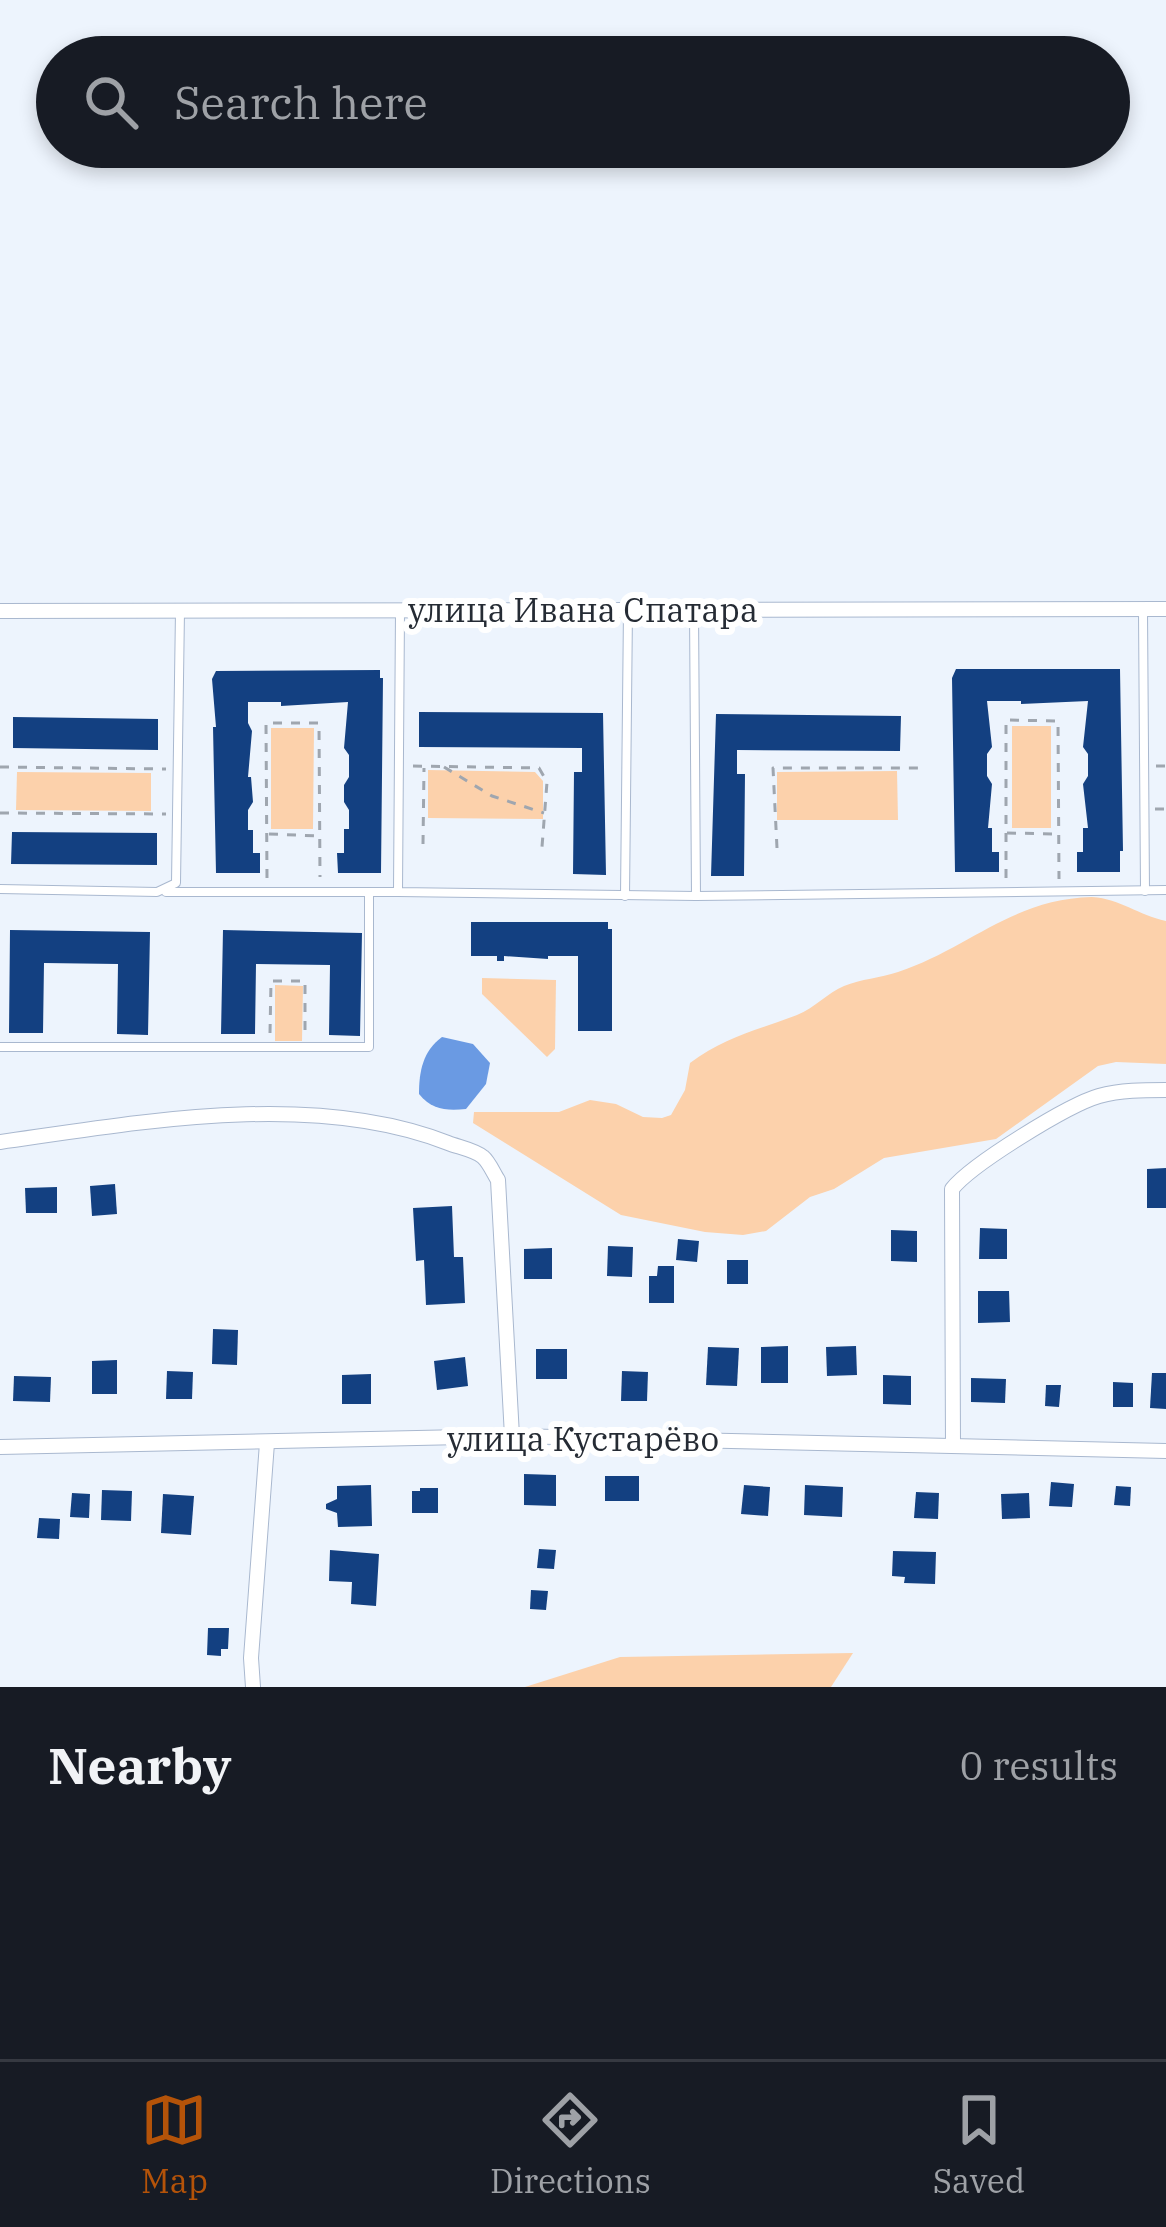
<!DOCTYPE html>
<meta charset="utf-8">
<style>
body{margin:0;font-family:"IBM Plex Serif",serif;background:#242831;color:#f1f3f6}
.list{margin:0;padding:0;list-style:none}
h2{display:flex;justify-content:space-between;align-items:center;height:156px;margin:0;padding:0 48px;font-size:51px}
h2 small{font-size:39px;font-weight:400;color:#9ea1a6}
.icon{flex:none;width:66px;height:66px;fill:none;stroke:currentColor;stroke-width:2;stroke-linecap:round;stroke-linejoin:round}
.map{position:relative;flex:none;width:1166px;height:1687px;overflow:hidden}
.search{position:absolute;background:#171b24;box-shadow:0 6px 18px #0003;left:36px;right:36px;top:36px;height:132px;display:flex;align-items:center;gap:30px;box-sizing:border-box;padding:0 42px;border-radius:66px;color:#9ea1a6;font-size:45px}
.sheet{height:372px;background:#171b24}
nav{display:flex;justify-content:space-around;align-items:center;box-sizing:border-box;height:168px;border-top:3px solid #363941;background:#171b24;font-size:33px;color:#9ea1a6}
nav a{display:grid;justify-items:center;gap:6px}
nav .on{color:#b45309}
.map>svg:first-child{display:block}
</style>
<div class="map">
<svg width="1166" height="1687" viewBox="0 0 1166 1687">
<rect width="100%" height="100%" fill="#edf4fd"/>
<g fill="#fcd1ab">
<rect x="1012" y="726" width="39" height="102"/>
<path d="M 271,728 L 314,728 L 313,829 L 271,829 Z"/>
<path d="M 428,770 L 535,772 L 543,781 L 543,819 L 428,818 Z"/>
<path d="M 897,771 L 898,820 L 777,820 L 777,772 Z"/>
<path d="M 17,772 L 151,773 L 151,811 L 16,810 Z"/>
<path d="M 1092,897 C 1121,899 1138,915 1166,921 L 1166,1064 L 1116,1062 L 1098,1066 L 996,1139 L 884,1158 L 834,1189 L 810,1197 L 766,1231 L 743,1235 L 705,1232 L 621,1215 L 473,1123 L 474,1112 L 559,1112 L 590,1100 L 616,1104 L 643,1117 L 662,1118 L 671,1115 L 685,1090 L 690,1063 C 725,1037 758,1030 797,1015 C 815,1008 827,993 844,986 C 861,979 880,978 898,972 C 969,948 1012,899 1092,897 Z"/>
<path d="M 482,978 L 556,980 L 555,1049 L 547,1057 L 482,994 Z"/>
<path d="M 275,985 L 303,986 L 302,1041 L 275,1041 Z"/>
<path d="M 853,1653 L 831,1687 L 525,1687 L 620,1657 Z"/>
</g>
<path fill="#6a9ae3" d="M 442,1037 L 473,1044 L 490,1063 L 486,1084 L 466,1109 C 447,1111 432,1110 419,1094 C 419,1071 423,1051 442,1037 Z"/>
<g fill="#134081">
<path d="M 956,669 L 1120,669 L 1123,851 L 1120,851 L 1120,872 L 1077,872 L 1077,852 L 1083,852 L 1083,828 L 1088,828 L 1083,784 L 1088,776 L 1088,754 L 1083,747 L 1088,701 L 1021,704 L 1021,701 L 987,701 L 992,747 L 987,754 L 987,776 L 992,784 L 988,828 L 992,828 L 992,852 L 999,852 L 999,872 L 955,872 L 952,678 Z"/>
<path d="M 380,670 L 380,678 L 383,678 L 381,873 L 338,873 L 337,853 L 344,853 L 344,829 L 349,829 L 349,810 L 344,802 L 344,785 L 349,777 L 349,755 L 344,748 L 348,702 L 281,706 L 281,702 L 248,702 L 248,723 L 252,731 L 248,777 L 251,777 L 253,802 L 248,810 L 248,830 L 253,830 L 253,853 L 260,853 L 260,873 L 216,873 L 213,727 L 216,727 L 212,679 L 216,671 Z"/>
<path d="M 419,712 L 603,713 L 606,875 L 573,874 L 574,772 L 582,772 L 582,748 L 419,747 Z"/>
<path d="M 716,714 L 901,716 L 900,751 L 737,750 L 737,774 L 745,774 L 744,876 L 711,876 Z"/>
<path d="M 13,717 L 158,719 L 158,750 L 13,748 Z"/>
<path d="M 12,832 L 157,833 L 157,865 L 11,864 Z"/>
<path d="M 471,922 L 608,922 L 608,929 L 612,929 L 612,1031 L 578,1031 L 578,956 L 548,956 L 548,959 L 504,956 L 504,961 L 497,961 L 497,956 L 471,956 Z"/>
<path d="M 10,930 L 150,932 L 148,1035 L 117,1034 L 118,964 L 44,963 L 43,1033 L 9,1033 Z"/>
<path d="M 223,930 L 362,933 L 360,1036 L 329,1035 L 330,965 L 256,964 L 255,1034 L 221,1034 Z"/>
<path d="M 1166,1168 L 1166,1208 L 1147,1208 L 1147,1169 Z"/>
<path d="M 115,1184 L 117,1214 L 92,1216 L 90,1186 Z"/>
<path d="M 57,1187 L 57,1213 L 26,1213 L 25,1188 Z"/>
<path d="M 452,1206 L 454,1257 L 463,1257 L 465,1303 L 426,1305 L 424,1260 L 416,1261 L 413,1208 Z"/>
<path d="M 980,1228 L 1007,1229 L 1007,1259 L 979,1259 Z"/>
<path d="M 891,1230 L 917,1231 L 917,1262 L 891,1261 Z"/>
<path d="M 678,1239 L 699,1241 L 697,1262 L 676,1260 Z"/>
<path d="M 608,1246 L 633,1247 L 632,1277 L 607,1276 Z"/>
<path d="M 552,1248 L 552,1279 L 524,1279 L 524,1249 Z"/>
<rect x="727" y="1260" width="21" height="24"/>
<path d="M 658,1266 L 674,1266 L 674,1303 L 649,1303 L 649,1276 L 657,1276 Z"/>
<path d="M 978,1291 L 1009,1291 L 1010,1322 L 978,1323 Z"/>
<path d="M 213,1329 L 238,1330 L 237,1365 L 212,1364 Z"/>
<path d="M 788,1346 L 788,1383 L 761,1383 L 761,1347 Z"/>
<path d="M 856,1346 L 857,1375 L 827,1376 L 826,1347 Z"/>
<path d="M 708,1347 L 739,1348 L 737,1386 L 706,1385 Z"/>
<rect x="536" y="1349" width="31" height="30"/>
<path d="M 465,1357 L 468,1386 L 437,1390 L 434,1361 Z"/>
<path d="M 117,1360 L 117,1394 L 92,1394 L 92,1361 Z"/>
<path d="M 167,1371 L 193,1372 L 192,1399 L 166,1399 Z"/>
<path d="M 622,1371 L 648,1372 L 647,1401 L 621,1401 Z"/>
<path d="M 1152,1373 L 1166,1373 L 1166,1409 L 1150,1408 Z"/>
<path d="M 371,1374 L 371,1404 L 342,1404 L 342,1375 Z"/>
<path d="M 883,1375 L 911,1376 L 911,1405 L 883,1404 Z"/>
<path d="M 14,1376 L 51,1377 L 50,1402 L 13,1401 Z"/>
<path d="M 971,1378 L 1006,1379 L 1005,1403 L 971,1402 Z"/>
<path d="M 1113,1382 L 1133,1383 L 1133,1407 L 1113,1407 Z"/>
<path d="M 1046,1385 L 1061,1385 L 1059,1407 L 1045,1406 Z"/>
<path d="M 524,1474 L 556,1475 L 556,1506 L 524,1505 Z"/>
<rect x="605" y="1476" width="34" height="25"/>
<path d="M 1051,1482 L 1074,1484 L 1072,1507 L 1049,1506 Z"/>
<path d="M 371,1485 L 372,1526 L 338,1527 L 337,1513 L 326,1509 L 326,1504 L 337,1499 L 337,1486 Z"/>
<path d="M 744,1485 L 770,1487 L 768,1516 L 741,1514 Z"/>
<path d="M 805,1485 L 843,1487 L 842,1517 L 804,1515 Z"/>
<path d="M 1116,1486 L 1131,1487 L 1130,1506 L 1114,1505 Z"/>
<path d="M 420,1488 L 438,1488 L 438,1513 L 412,1513 L 412,1491 L 420,1491 Z"/>
<path d="M 102,1490 L 132,1491 L 131,1521 L 101,1520 Z"/>
<path d="M 916,1492 L 939,1493 L 938,1519 L 914,1518 Z"/>
<path d="M 72,1493 L 90,1494 L 89,1518 L 70,1517 Z"/>
<path d="M 1029,1493 L 1030,1518 L 1002,1519 L 1001,1494 Z"/>
<path d="M 163,1494 L 194,1496 L 191,1535 L 161,1533 Z"/>
<path d="M 39,1518 L 60,1519 L 59,1539 L 37,1538 Z"/>
<path d="M 539,1549 L 556,1550 L 554,1569 L 537,1568 Z"/>
<path d="M 330,1550 L 379,1554 L 376,1606 L 351,1604 L 352,1582 L 329,1581 Z"/>
<path d="M 893,1551 L 936,1552 L 935,1584 L 904,1583 L 905,1577 L 892,1576 Z"/>
<path d="M 531,1590 L 548,1591 L 546,1610 L 530,1609 Z"/>
<path d="M 208,1628 L 229,1628 L 228,1649 L 221,1649 L 221,1656 L 207,1655 Z"/>
</g>
<g fill="none" stroke-linecap="round" stroke-linejoin="round">
<defs>
<g id="service">
<path d="M 694,610 L 696,896"/>
<path d="M 1143,611 L 1145,891"/>
<path d="M 400,612 L 398,892 L 696,896 L 1166,890"/>
<path d="M 0,889 L 157,892 L 176,883 L 180,611"/>
<path d="M 166,892 L 398,892"/>
<path d="M 625,896 L 628,610"/>
<path d="M 0,1047 L 369,1047 L 369,892"/>
</g>
<g id="minor">
<path d="M 0,611 L 1166,609"/>
<path d="M 0,1142 C 141,1122 313,1090 448,1143 C 458,1147 475,1150 483,1157 C 489,1162 494,1174 498,1180 L 512,1436"/>
<path d="M 953,1444 L 952,1189 C 972,1164 1068,1105 1099,1096 C 1121,1090 1143,1090 1166,1090"/>
<path d="M 0,1447 L 512,1436 L 1166,1451"/>
<path d="M 253,1687 L 251,1658 L 267,1443"/>
</g>
</defs>
<use href="#service" stroke="#a9b8cf" stroke-width="10"/>
<use href="#minor" stroke="#a9b8cf" stroke-width="16"/>
<g stroke="#9fa6af" stroke-width="3" stroke-dasharray="9 9" stroke-linecap="butt">
<path d="M 413,766 L 539,768 L 547,782 L 542,847"/>
<path d="M 1156,766 L 1166,766"/>
<path d="M 0,767 L 166,769"/>
<path d="M 444,767 L 492,796 L 544,813"/>
<path d="M 1155,809 L 1166,809"/>
<path d="M 0,813 L 166,814"/>
<path d="M 1007,833 L 1058,834"/>
<path d="M 269,834 L 319,836"/>
<path d="M 423,844 L 424,768"/>
<path d="M 777,848 L 773,768 L 922,768"/>
<path d="M 267,878 L 266,723 L 319,723 L 320,877"/>
<path d="M 1006,878 L 1006,720 L 1058,721 L 1059,879"/>
<path d="M 270,1033 L 271,981 L 305,981 L 305,1035"/>
</g>
<use href="#service" stroke="#fff" stroke-width="8"/>
<use href="#minor" stroke="#fff" stroke-width="14"/>
</g>
<g text-anchor="middle" stroke-width="12" stroke-linejoin="round" paint-order="stroke">
<g font-size="33" fill="#252b34" stroke="#fff">
<text x="583" y="622">улица Ивана Спатара</text>
<text x="583" y="1451">улица Кустарёво</text>
</g>
</g>
</svg>
<div class="search"><svg class="icon" aria-label="search" viewBox="0 0 24 24"><circle cx="10" cy="10" r="6"/><path d="M15 15l6 6"/></svg>Search here</div>
</div>
<section class="sheet">
<h2>Nearby<small>0 results</small></h2>
<ul class="list">
</ul>
</section>
<nav>
<a class="on"><svg class="icon" aria-label="map" viewBox="0 0 24 24"><path d="M3 6l6-2 6 2 6-2v14l-6 2-6-2-6 2zM9 4v14M15 6v14"/></svg>Map</a>
<a><svg class="icon" aria-label="directions" viewBox="0 0 24 24"><path d="M12 3l9 9-9 9-9-9zM9 14v-3h6M13 9l2 2-2 2"/></svg>Directions</a>
<a><svg class="icon" aria-label="saved" viewBox="0 0 24 24"><path d="M7 4h10v16l-5-4-5 4z"/></svg>Saved</a>
</nav>
